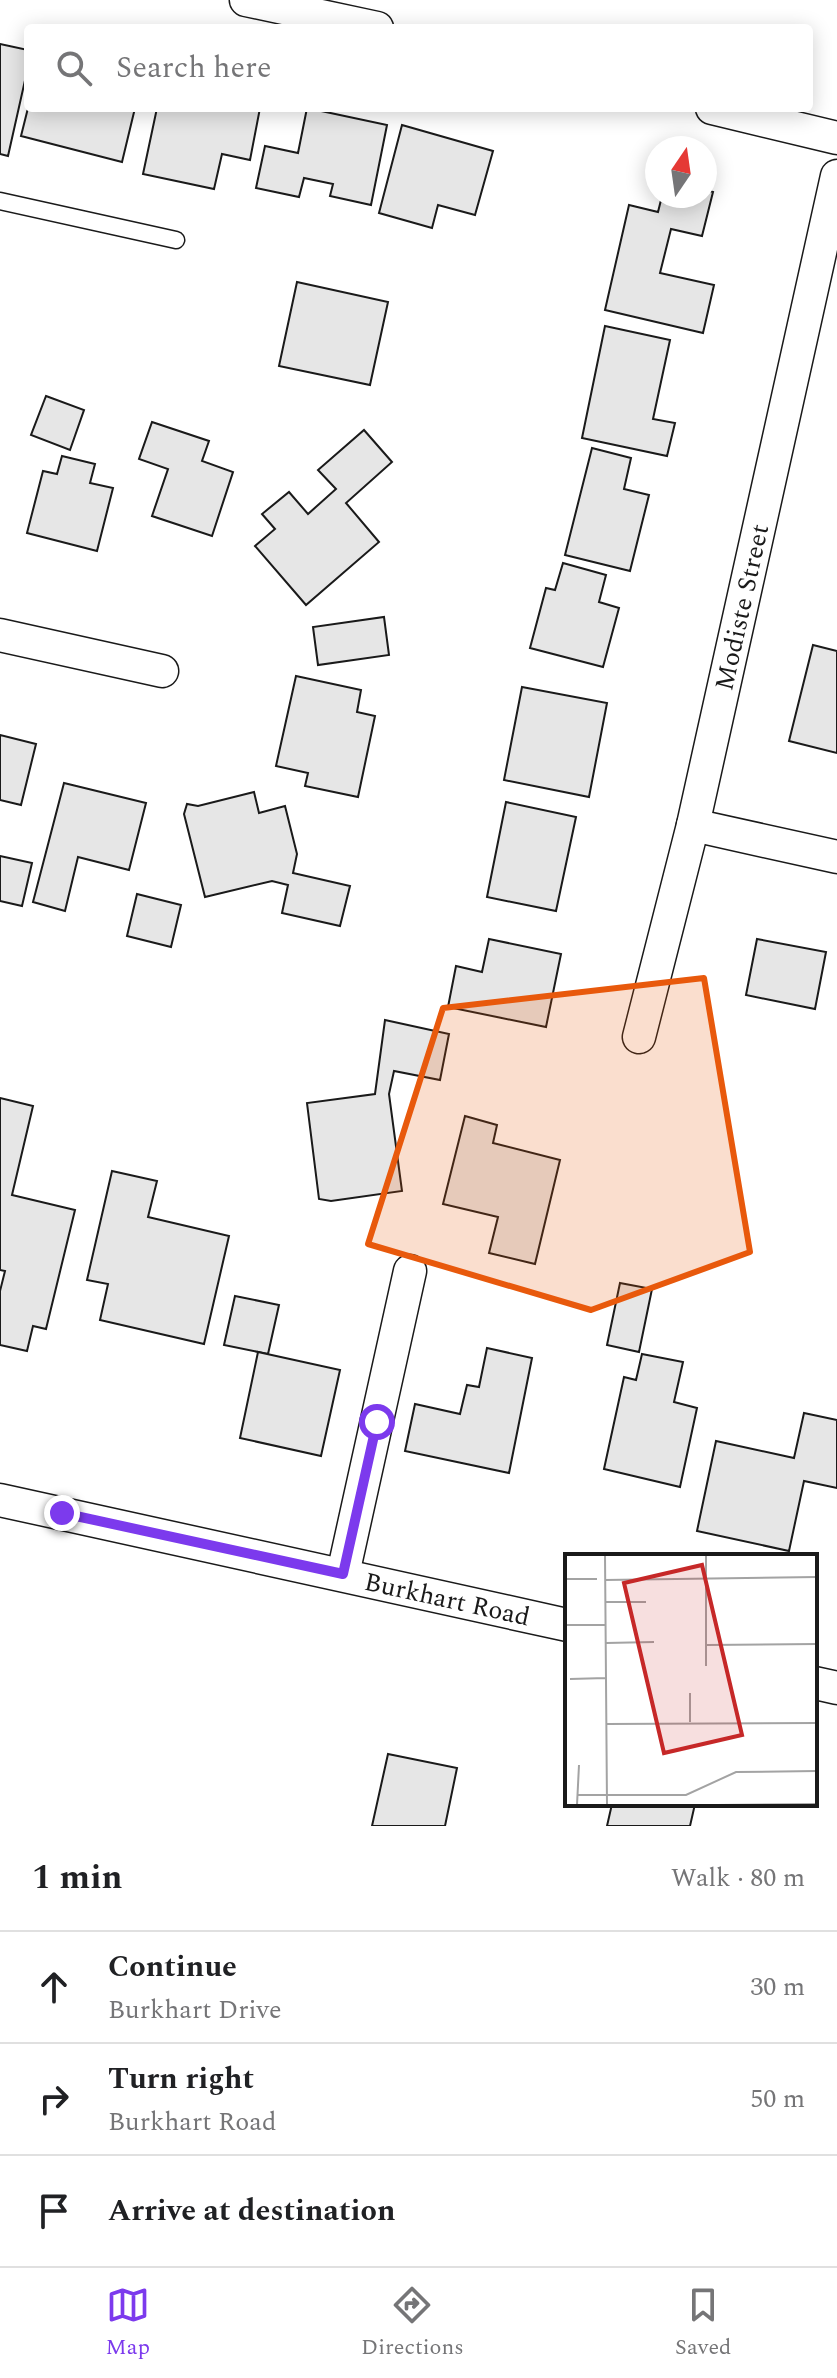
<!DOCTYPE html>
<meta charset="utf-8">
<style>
body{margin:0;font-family:Spectral,serif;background:#f6f6f6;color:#202124}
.compass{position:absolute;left:645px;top:136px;width:72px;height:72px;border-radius:50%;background:#fff;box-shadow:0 4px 20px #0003;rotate:13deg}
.stop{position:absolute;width:24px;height:24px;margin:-18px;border:6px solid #7c3aed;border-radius:50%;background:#fff}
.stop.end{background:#7c3aed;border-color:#fff;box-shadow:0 2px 8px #0008}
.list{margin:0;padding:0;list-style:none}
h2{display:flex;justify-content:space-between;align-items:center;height:104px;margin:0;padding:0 32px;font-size:34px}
h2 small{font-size:26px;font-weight:400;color:#757577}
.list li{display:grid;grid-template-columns:52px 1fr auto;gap:24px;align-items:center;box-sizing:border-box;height:112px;padding:0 32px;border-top:2px solid #e0e0e0}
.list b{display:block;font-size:30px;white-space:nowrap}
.list p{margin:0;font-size:26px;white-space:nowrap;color:#757577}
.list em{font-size:26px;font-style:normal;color:#757577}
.icon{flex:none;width:44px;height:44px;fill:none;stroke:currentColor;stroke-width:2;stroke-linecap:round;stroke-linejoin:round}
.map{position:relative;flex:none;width:837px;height:1826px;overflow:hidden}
.search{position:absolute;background:#fff;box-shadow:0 4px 20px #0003;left:24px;right:24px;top:24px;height:88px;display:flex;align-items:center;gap:20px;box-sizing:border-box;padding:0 28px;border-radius:8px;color:#757577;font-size:30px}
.sheet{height:440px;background:#fff}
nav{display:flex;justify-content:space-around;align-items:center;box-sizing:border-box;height:112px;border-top:2px solid #e0e0e0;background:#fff;font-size:22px;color:#757577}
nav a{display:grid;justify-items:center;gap:4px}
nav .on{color:#7c3aed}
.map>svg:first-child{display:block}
</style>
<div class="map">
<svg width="837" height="1826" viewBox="0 0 837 1826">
<rect width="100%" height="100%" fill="#fff"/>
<g fill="#e6e6e6" stroke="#1a1a1a" stroke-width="2">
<path d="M 0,44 L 28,50 L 28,67 L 8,156 L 0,154 Z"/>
<path d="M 28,108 L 135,108 L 122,162 L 21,136 Z"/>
<path d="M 157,108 L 260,108 L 250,160 L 222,154 L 214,189 L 143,174 Z"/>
<path d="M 307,108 L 387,125 L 371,205 L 330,196 L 333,184 L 304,178 L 299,197 L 256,188 L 265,146 L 298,153 Z"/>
<path d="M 402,125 L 493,151 L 475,215 L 438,205 L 432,228 L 379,213 Z"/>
<path d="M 705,190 L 713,192 L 702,236 L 671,229 L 660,273 L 714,285 L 703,333 L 605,310 L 629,205 L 658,212 L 662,196 L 705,196 Z"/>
<path d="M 297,282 L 388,302 L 370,385 L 279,366 Z"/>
<path d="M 605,326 L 670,340 L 653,419 L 675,423 L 667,456 L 582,438 Z"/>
<path d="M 46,396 L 84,410 L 70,450 L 31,435 Z"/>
<path d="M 152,422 L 209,441 L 202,461 L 233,472 L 212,536 L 152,516 L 168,469 L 139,459 Z"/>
<path d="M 364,430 L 392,462 L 346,503 L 379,542 L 306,605 L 255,546 L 275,529 L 262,514 L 289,492 L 308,514 L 336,489 L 318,470 Z"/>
<path d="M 592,448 L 631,458 L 624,489 L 649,495 L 630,571 L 565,555 Z"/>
<path d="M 62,456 L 95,464 L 90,483 L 113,488 L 97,551 L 27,533 L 43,471 L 57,474 Z"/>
<path d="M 563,563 L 606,575 L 599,602 L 619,608 L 603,667 L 530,648 L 546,588 L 555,590 Z"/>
<path d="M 384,617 L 389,655 L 318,665 L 313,627 Z"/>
<path d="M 813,645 L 837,651 L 837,753 L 789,741 Z"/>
<path d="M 296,676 L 361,690 L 357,712 L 375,716 L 358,797 L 305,786 L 308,773 L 276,766 Z"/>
<path d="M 522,687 L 607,703 L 589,797 L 504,780 Z"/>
<path d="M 0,735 L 36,744 L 21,805 L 0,800 Z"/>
<path d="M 64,783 L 146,803 L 129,870 L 78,857 L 65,911 L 33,902 Z"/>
<path d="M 254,792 L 259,813 L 285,806 L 297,854 L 293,873 L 350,886 L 340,926 L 282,913 L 288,885 L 272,881 L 205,897 L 184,814 L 187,804 L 198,806 Z"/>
<path d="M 506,802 L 576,817 L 556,911 L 487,897 Z"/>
<path d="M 0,856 L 32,863 L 22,906 L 0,901 Z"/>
<path d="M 137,894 L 181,905 L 171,947 L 127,936 Z"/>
<path d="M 489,939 L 561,954 L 546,1027 L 448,1007 L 456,966 L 482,972 Z"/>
<path d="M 757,939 L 826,952 L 815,1009 L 746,995 Z"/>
<path d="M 385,1020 L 449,1034 L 440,1080 L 394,1071 L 389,1094 L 402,1191 L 331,1201 L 319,1199 L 307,1103 L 375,1094 Z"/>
<path d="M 0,1098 L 33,1106 L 12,1195 L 75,1210 L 46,1329 L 33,1326 L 27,1351 L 0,1345 L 0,1291 L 5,1271 L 0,1270 Z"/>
<path d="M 465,1116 L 497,1125 L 493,1143 L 560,1160 L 535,1264 L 489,1253 L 498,1217 L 443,1204 Z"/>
<path d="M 112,1171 L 157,1181 L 148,1217 L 229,1236 L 204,1344 L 100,1320 L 108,1284 L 87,1280 Z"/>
<path d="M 620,1283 L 652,1289 L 639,1352 L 607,1345 Z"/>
<path d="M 235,1296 L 279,1305 L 268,1354 L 224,1345 Z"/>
<path d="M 487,1348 L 532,1358 L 509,1473 L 405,1451 L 415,1404 L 460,1414 L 467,1385 L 479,1387 Z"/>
<path d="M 258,1352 L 340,1370 L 321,1456 L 240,1438 Z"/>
<path d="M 642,1354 L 683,1362 L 674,1402 L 697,1408 L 680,1487 L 604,1469 L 624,1377 L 636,1380 Z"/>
<path d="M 804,1413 L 837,1420 L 837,1488 L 804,1481 L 789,1551 L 697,1531 L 716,1441 L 794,1458 Z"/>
<path d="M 388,1754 L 457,1768 L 445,1826 L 372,1826 Z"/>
<path d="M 612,1804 L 695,1804 L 690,1826 L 607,1826 Z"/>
</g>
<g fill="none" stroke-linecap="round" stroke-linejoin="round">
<defs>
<path id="service" d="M 0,201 L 176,240"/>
<g id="minor">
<path d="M 246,0 L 377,28"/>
<path d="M 712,108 L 837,138"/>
<path d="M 0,635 L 162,671"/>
<path d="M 693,825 L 837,857"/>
<path id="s1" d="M 639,1037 L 693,825 L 837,176"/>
<path id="s2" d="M 0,1500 L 567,1625"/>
<path d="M 343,1574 L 410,1271"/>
<path d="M 815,1683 L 837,1688"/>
</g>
</defs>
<use href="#service" stroke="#1a1a1a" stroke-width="19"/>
<use href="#minor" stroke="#1a1a1a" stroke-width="35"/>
<use href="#service" stroke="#fff" stroke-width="16"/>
<use href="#minor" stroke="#fff" stroke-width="32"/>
</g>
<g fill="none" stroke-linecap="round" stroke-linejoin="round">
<path stroke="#7c3aed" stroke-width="10" d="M 62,1513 L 343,1574 L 377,1422"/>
</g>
<path fill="#e8590c" fill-opacity="0.2" stroke="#e8590c" stroke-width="6" stroke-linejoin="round" d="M 704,978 L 750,1252 L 591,1310 L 368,1244 L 443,1008 Z"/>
<g text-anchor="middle" stroke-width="6" stroke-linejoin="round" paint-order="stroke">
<g font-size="26" fill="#1a1a1a" stroke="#fff">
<text dy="9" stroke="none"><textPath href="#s1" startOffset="442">Modiste Street</textPath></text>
<text dy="9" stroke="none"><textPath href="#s2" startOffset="458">Burkhart Road</textPath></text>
</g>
</g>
<g transform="translate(565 1554)">
<rect width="252" height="252" fill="#fff"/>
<path fill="none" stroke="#a3a3a3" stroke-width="2" d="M 40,1 L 42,251M 141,1 L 141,112M 0,25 L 32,25M 40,26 L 252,23M 40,48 L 81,48M 0,71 L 41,71M 41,89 L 89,88M 142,91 L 252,90M 5,125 L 41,124M 125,139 L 125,168M 42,170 L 252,169M 12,241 L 121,241 L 171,218 L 252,217M 12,251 L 14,211M 152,251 L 252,250"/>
<path fill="#c62828" fill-opacity="0.15" stroke="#c62828" stroke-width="4" d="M 137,11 L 177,181 L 99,199 L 59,29 Z"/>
<rect width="252" height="252" fill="none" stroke="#1a1a1a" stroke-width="4"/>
</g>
</svg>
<svg class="compass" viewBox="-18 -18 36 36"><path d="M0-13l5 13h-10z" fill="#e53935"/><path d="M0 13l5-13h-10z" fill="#757577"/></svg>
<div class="stop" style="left:377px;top:1422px"></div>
<div class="stop end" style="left:62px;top:1513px"></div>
<div class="search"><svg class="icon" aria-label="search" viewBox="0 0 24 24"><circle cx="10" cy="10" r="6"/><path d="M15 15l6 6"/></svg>Search here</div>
</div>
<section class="sheet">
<h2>1 min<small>Walk · 80 m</small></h2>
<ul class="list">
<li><svg class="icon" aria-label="ahead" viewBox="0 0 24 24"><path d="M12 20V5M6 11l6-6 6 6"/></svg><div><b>Continue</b><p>Burkhart Drive</p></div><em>30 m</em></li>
<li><svg class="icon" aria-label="right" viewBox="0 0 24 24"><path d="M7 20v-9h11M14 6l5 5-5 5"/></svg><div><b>Turn right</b><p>Burkhart Road</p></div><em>50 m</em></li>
<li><svg class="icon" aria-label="arrive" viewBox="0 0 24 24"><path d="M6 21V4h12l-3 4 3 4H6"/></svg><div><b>Arrive at destination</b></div></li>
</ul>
</section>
<nav>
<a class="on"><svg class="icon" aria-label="map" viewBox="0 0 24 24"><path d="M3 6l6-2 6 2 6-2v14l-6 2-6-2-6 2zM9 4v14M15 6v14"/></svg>Map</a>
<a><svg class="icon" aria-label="directions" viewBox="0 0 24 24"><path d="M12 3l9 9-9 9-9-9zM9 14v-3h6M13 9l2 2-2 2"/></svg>Directions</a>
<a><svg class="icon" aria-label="saved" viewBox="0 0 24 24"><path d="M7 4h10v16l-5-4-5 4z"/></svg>Saved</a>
</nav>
